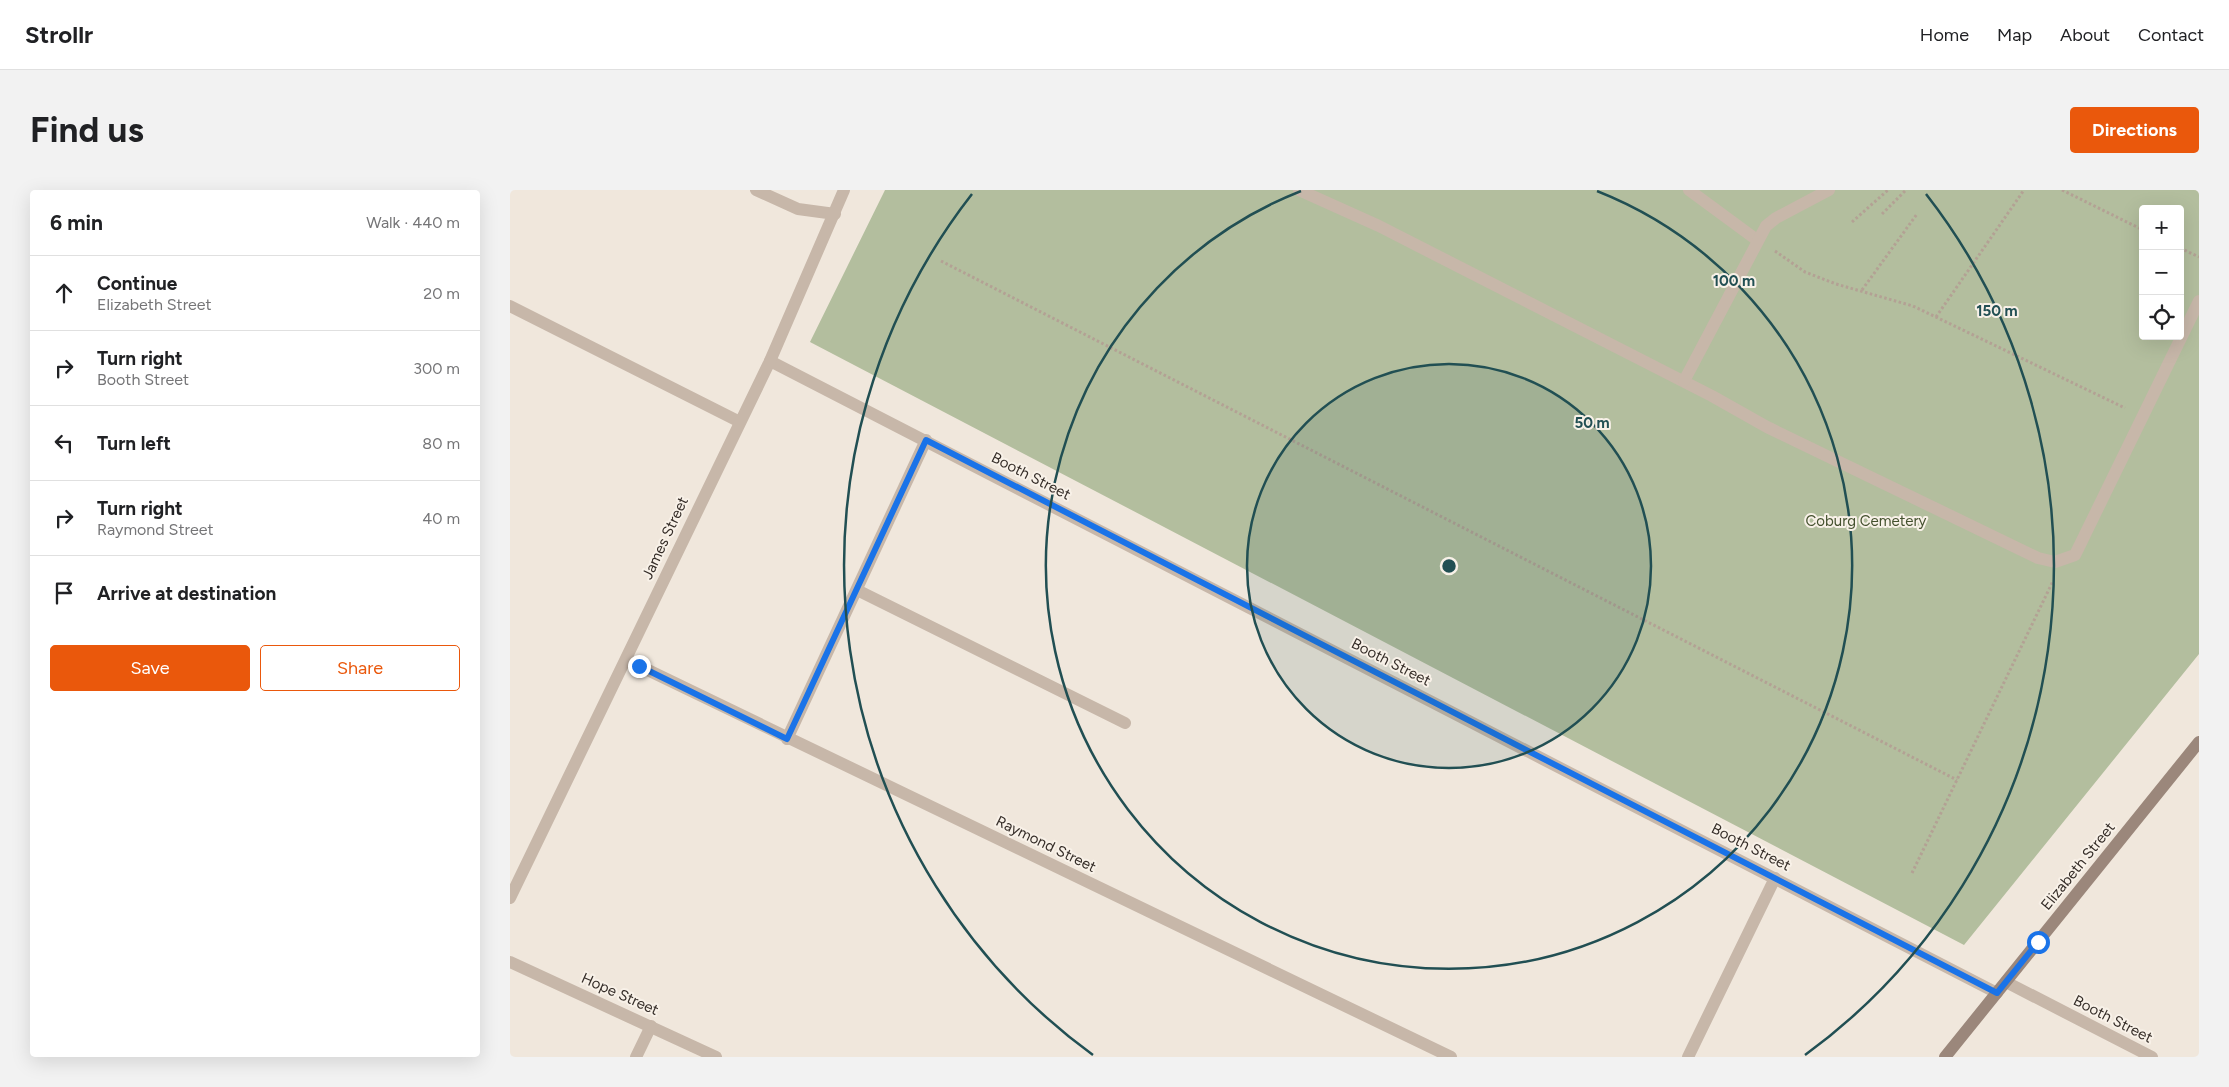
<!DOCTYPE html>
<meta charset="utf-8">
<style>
body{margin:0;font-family:Figtree,sans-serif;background:#f2f2f2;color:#202124}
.controls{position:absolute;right:15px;top:15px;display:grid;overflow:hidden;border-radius:5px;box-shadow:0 5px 20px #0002}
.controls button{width:45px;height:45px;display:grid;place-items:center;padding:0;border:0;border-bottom:1px solid #e0e0e0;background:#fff;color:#202124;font:25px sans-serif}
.stop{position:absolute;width:15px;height:15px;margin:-11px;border:4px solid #1a73e8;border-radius:50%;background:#fff}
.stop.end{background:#1a73e8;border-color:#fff;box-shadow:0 1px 5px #0008}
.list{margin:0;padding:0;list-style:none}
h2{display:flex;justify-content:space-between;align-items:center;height:65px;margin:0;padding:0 20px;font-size:21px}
h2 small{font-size:16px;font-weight:400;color:#757577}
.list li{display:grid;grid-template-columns:32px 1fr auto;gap:15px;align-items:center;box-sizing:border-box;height:75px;padding:0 20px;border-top:1px solid #e0e0e0}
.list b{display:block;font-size:19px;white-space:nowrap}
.list p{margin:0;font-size:16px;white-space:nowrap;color:#757577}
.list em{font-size:16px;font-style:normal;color:#757577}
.actions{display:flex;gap:10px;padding:15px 20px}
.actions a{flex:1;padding:11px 0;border:1px solid #ea580c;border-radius:5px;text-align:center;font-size:18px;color:#ea580c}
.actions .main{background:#ea580c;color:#fff}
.icon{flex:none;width:28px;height:28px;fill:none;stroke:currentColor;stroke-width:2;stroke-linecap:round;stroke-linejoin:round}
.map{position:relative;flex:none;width:1689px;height:867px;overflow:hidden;border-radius:5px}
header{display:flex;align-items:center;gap:30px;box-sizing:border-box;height:70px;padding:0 25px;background:#fff;border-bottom:1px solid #e0e0e0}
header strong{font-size:24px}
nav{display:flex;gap:28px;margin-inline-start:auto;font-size:18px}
.intro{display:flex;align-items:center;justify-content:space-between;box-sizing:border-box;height:120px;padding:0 30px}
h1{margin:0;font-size:35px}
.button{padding:12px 22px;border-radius:5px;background:#ea580c;color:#fff;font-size:18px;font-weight:700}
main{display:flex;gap:30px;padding:0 30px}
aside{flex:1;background:#fff;border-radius:5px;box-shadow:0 5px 20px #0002}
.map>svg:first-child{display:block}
</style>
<header>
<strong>Strollr</strong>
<nav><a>Home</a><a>Map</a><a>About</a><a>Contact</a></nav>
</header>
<div class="intro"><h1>Find us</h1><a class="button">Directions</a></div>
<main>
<aside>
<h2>6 min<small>Walk · 440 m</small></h2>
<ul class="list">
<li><svg class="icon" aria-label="ahead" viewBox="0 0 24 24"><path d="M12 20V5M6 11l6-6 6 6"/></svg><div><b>Continue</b><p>Elizabeth Street</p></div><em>20 m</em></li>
<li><svg class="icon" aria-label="right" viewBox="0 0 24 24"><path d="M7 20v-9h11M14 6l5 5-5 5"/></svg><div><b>Turn right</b><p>Booth Street</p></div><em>300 m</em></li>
<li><svg class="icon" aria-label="left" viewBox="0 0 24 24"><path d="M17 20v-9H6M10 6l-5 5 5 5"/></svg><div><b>Turn left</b></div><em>80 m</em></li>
<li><svg class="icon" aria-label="right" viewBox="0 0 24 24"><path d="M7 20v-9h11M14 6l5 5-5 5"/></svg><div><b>Turn right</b><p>Raymond Street</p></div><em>40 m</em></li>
<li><svg class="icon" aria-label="arrive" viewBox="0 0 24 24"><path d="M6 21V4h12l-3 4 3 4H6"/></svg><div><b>Arrive at destination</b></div></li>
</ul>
<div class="actions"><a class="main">Save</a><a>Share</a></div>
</aside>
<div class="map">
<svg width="1689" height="867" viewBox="0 0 1689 867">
<rect width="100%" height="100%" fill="#f0e7dc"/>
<path fill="#b3be9e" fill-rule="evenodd" d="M 375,0 L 1689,0 L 1689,464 L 1454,755 L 300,152 ZM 1633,19 L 1670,19 L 1670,146 L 1633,146 Z"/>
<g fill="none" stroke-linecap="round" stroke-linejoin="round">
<g stroke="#b3a194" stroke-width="3" stroke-dasharray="2.5 2.5" stroke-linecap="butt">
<path d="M 1552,0 L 1633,40"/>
<path d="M 1372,24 L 1396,0"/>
<path d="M 1342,32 L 1378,0"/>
<path d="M 1670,58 L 1689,67"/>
<path d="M 1265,61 L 1295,82 L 1326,94 L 1403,116 L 1615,218"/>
<path d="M 431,71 L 1447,590"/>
<path d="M 1352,100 L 1407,24"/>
<path d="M 1426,127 L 1514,0"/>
<path d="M 1402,683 L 1543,391"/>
</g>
<g stroke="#c7b7a9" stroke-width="12">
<path d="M 789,0 L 869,36 L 1202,206 L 1257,237 L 1528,368 L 1545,372 L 1565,365 L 1689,111"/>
<path d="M 1179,0 L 1247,50"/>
<path d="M 0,116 L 228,231"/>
<path d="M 1174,191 L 1256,36 L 1266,28 L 1319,0"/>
<path d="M 347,400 L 615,533"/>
<path d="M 277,549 L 416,250"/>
<path d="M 126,867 L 141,836"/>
<path d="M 1178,867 L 1265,688"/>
</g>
<g stroke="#c7b7a9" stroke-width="12">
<path d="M 246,0 L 288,19 L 325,24"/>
<path d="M 260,171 L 1487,803"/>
<path d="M 117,470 L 941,867"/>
<path d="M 0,708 L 260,171 L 334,0"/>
<path d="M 0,772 L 206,867"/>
<path d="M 1496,792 L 1642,867"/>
</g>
<path stroke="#9b877b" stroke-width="12" d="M 1435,867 L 1689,552"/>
</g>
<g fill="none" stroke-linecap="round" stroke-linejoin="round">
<path stroke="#1a73e8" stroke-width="6" d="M 129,476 L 277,549 L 416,250 L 1487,803 L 1528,752"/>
</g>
<circle cx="939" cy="376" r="202" fill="#214f53" fill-opacity=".12"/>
<g fill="none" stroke="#214f53" stroke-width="2.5">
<circle cx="939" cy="376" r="202"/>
<path d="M1087 1A403 403 0 1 1 791 1"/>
<path d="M583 865A605 605 0 0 1 462 4M1416 4A605 605 0 0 1 1295 865"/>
</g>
<g text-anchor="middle" stroke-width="4" stroke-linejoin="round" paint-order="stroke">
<g font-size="15" fill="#352d28" stroke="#f8f1e8">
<text transform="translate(521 286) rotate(27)" y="5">Booth Street</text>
<text transform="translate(155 348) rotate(-65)" y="5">James Street</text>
<text transform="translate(881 472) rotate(27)" y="5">Booth Street</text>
<text transform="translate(536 654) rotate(26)" y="5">Raymond Street</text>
<text transform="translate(1241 657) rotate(27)" y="5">Booth Street</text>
<text transform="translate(1568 676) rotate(-51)" y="5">Elizabeth Street</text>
<text transform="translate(110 804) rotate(24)" y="5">Hope Street</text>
<text transform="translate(1603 829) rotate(27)" y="5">Booth Street</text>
</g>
<g font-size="15" fill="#44512e" stroke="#f8f1e8">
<text x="1356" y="336">Coburg Cemetery</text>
</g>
</g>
<circle cx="939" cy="376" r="8" fill="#214f53" stroke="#f8f1e8" stroke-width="2.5"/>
<g font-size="15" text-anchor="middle" font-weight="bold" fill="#214f53" stroke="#f8f1e8" stroke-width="4" stroke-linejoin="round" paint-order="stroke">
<text x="1224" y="96">100 m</text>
<text x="1487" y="126">150 m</text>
<text x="1082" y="238">50 m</text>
</g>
</svg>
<div class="controls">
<button>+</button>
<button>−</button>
<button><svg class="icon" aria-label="locate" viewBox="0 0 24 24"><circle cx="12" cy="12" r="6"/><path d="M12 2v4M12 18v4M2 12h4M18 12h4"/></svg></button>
</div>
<div class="stop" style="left:1528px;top:752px"></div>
<div class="stop end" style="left:129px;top:476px"></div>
</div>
</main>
